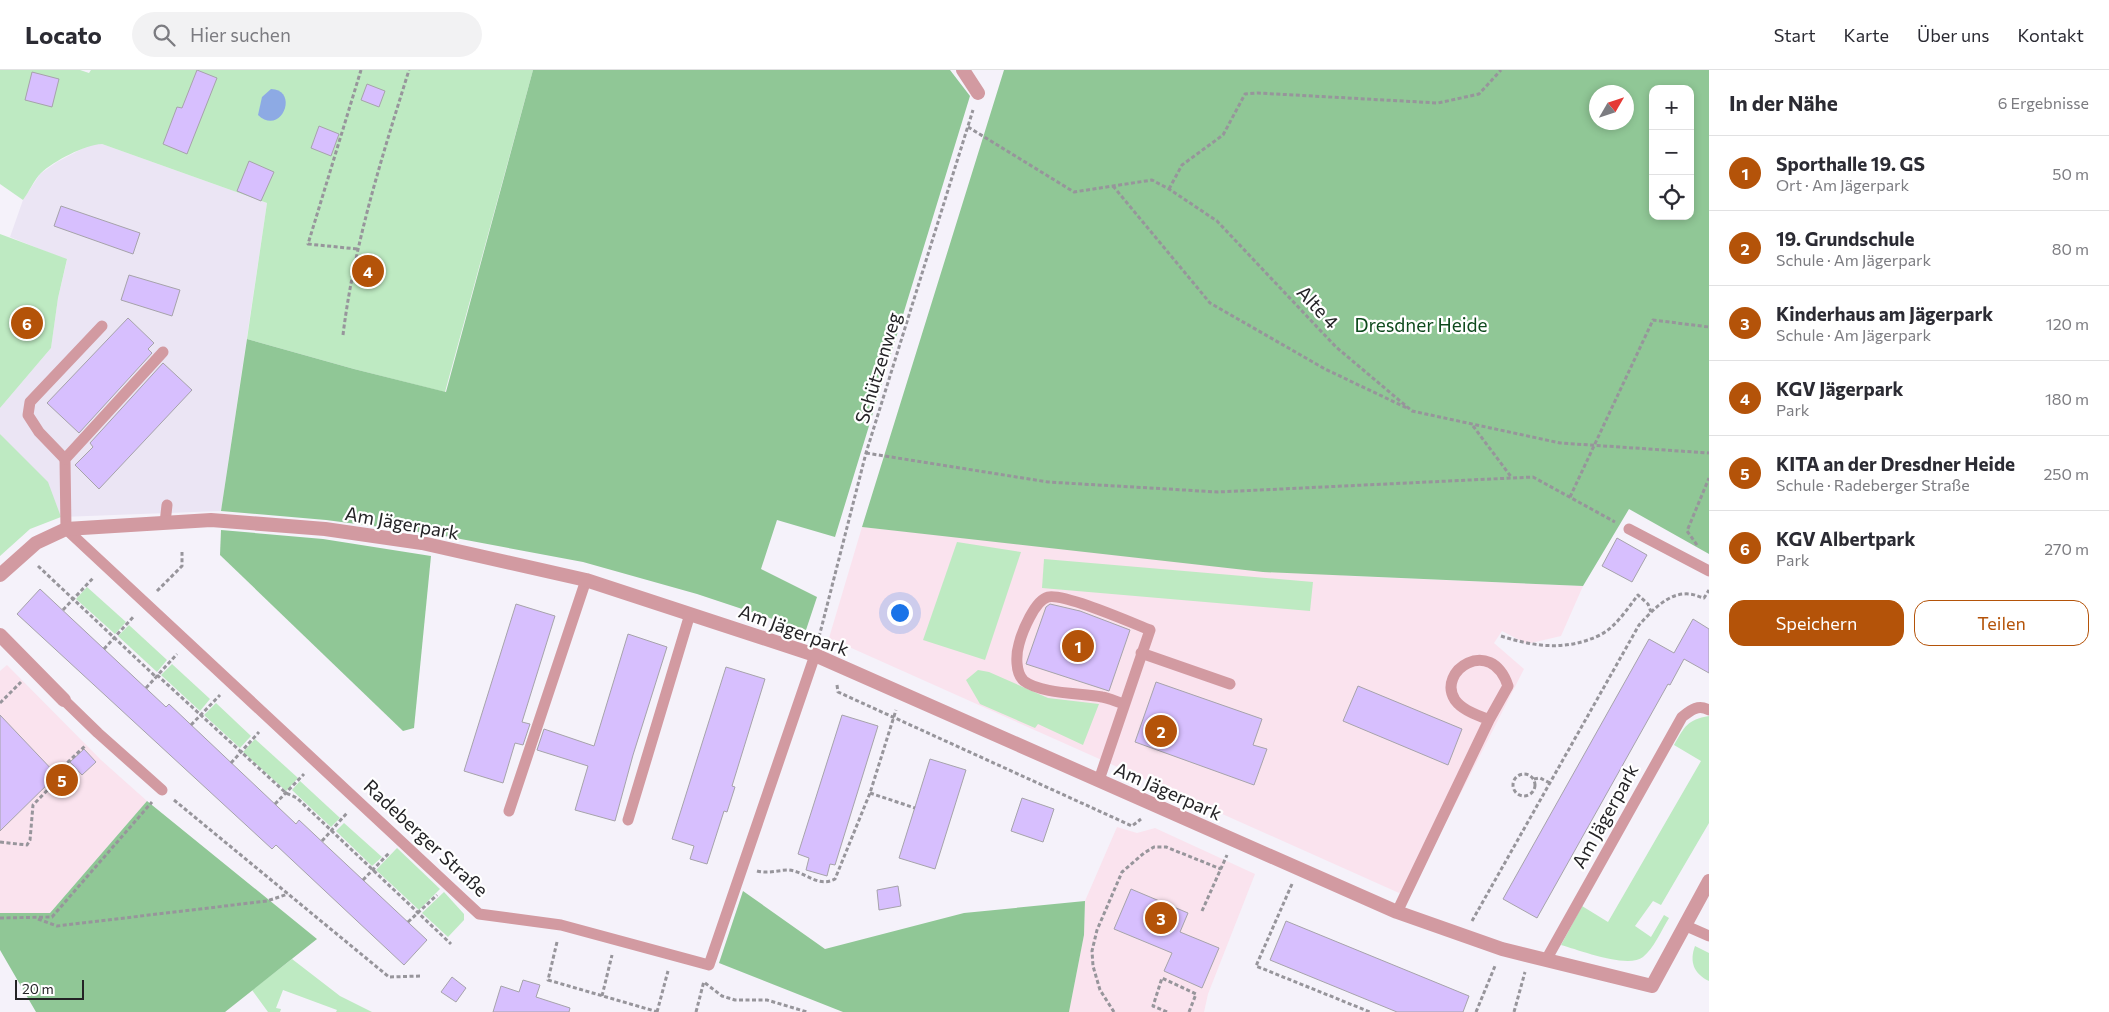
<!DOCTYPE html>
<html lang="de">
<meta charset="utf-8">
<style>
body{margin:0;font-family:Commissioner,sans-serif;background:#f2f2f3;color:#2b2b33}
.controls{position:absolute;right:15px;top:15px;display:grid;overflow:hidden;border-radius:10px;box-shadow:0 2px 8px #0003}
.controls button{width:45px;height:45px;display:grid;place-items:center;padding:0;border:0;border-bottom:1px solid #e1e1e2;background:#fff;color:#2b2b33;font:25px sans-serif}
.compass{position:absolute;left:1589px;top:15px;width:45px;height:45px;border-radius:50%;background:#fff;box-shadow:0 2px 8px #0003;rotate:51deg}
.scale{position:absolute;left:15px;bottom:12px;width:69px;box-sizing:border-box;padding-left:5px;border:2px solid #242326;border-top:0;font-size:14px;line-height:18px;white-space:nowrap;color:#242326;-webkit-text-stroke:4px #fff;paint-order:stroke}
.you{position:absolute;left:899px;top:542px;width:18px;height:18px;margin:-12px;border:4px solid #fff;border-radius:50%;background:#1a73e8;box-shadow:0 0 0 8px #1a73e833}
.badge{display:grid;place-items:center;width:32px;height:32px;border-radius:50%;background:#b45309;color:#fff;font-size:16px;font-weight:700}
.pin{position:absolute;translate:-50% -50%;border:2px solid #fff;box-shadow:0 1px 5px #0006}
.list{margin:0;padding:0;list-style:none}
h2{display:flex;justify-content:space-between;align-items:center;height:65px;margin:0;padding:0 20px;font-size:21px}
h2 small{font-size:16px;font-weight:400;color:#7c7c81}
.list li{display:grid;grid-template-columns:32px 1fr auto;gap:15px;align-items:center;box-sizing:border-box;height:75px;padding:0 20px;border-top:1px solid #e1e1e2}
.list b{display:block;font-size:19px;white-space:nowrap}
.list p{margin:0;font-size:16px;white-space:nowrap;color:#7c7c81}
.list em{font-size:16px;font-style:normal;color:#7c7c81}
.actions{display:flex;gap:10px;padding:15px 20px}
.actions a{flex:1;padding:11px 0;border:1px solid #b45309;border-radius:15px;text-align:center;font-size:18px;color:#b45309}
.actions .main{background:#b45309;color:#fff}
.icon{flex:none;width:28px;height:28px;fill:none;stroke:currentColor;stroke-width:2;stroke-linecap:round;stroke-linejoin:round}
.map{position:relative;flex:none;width:1709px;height:942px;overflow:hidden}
header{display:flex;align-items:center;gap:30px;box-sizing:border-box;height:70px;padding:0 25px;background:#fff;border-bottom:1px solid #e1e1e2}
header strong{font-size:24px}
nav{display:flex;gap:28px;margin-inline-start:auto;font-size:18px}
.search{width:350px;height:45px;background:#f2f2f3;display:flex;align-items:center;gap:12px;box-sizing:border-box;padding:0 18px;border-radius:28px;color:#7c7c81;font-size:19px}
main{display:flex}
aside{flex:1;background:#fff}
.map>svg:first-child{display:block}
</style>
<header>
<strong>Locato</strong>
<div class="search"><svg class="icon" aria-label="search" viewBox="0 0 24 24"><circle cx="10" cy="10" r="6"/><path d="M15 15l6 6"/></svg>Hier suchen</div>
<nav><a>Start</a><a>Karte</a><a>Über uns</a><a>Kontakt</a></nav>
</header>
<main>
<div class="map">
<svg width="1709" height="942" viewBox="0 0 1709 942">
<rect width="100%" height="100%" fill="#f5f2fa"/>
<path fill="#ebe5f4" d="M 91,74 L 102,74 L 267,133 L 221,441 L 61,447 L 0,364 L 0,338 L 51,278 L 58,228 L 67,190 L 10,167 L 23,130 L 40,104 L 57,92 Z"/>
<g fill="#fae3ee">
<path d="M 862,457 L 1350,506 L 1583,516 L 1561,566 L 1527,574 L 1502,561 L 1494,573 L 1524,599 L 1408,827 L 829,568 Z"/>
<path d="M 7,595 L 101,690 L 147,731 L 49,844 L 0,843 L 0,601 Z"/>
<path d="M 1117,757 L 1137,763 L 1155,758 L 1255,804 L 1208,924 L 1204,942 L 1069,942 L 1084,865 L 1085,831 Z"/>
</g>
<g fill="#beeac2">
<path d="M 0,0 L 80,0 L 89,3 L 91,0 L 533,0 L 445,322 L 354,299 L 247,269 L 267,133 L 102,74 C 84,75 54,91 41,103 C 34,110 29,122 23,130 L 0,114 Z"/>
<path d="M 0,164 L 67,189 L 58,228 L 51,278 L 0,338 Z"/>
<path d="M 0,364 L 48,412 L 61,447 L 30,459 L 0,486 Z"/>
<path d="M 957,472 L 1021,482 L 985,590 L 923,570 Z"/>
<path d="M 1044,489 L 1313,512 L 1310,541 L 1042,518 Z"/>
<path d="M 87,517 L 126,552 L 115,564 L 76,529 Z"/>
<path d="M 129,555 L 167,590 L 157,602 L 118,566 Z"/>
<path d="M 172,594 L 210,629 L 200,641 L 161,605 Z"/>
<path d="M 978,600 L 989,602 L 1048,628 L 1099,634 L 1083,675 L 1038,654 L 1035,658 L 980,634 L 966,610 Z"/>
<path d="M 216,633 L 251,666 L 240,678 L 204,645 Z"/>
<path d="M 1709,646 L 1709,753 L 1661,835 L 1653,831 L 1635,856 L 1651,867 L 1664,845 L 1669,848 C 1661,861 1654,878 1643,887 C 1628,899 1579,880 1561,875 L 1582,836 L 1608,852 L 1701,691 L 1674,675 C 1685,656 1687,650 1709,646 Z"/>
<path d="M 255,669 L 298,708 L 286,721 L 243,682 Z"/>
<path d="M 300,711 L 340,748 L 331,757 L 292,720 Z"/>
<path d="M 344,753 L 382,787 L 372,796 L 336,761 Z"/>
<path d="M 397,778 L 440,819 L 419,840 L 376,800 Z"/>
<path d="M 444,822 L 464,844 L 464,850 L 448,867 L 422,843 Z"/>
<path d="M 1695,876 L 1709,883 L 1709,911 C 1694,904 1689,892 1695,876 Z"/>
<path d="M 292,889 L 340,926 L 372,942 L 336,942 L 337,940 L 283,920 L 276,938 L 281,939 L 280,942 L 268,942 L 252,920 Z"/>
</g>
<g fill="#90c796" fill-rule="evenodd">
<path d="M 533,0 L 950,0 L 970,26 L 835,467 L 777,450 L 761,499 L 817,527 L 806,560 L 697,524 L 583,492 L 434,464 L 326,450 L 221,441 L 247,269 L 354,299 L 446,322 Z"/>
<path d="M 1004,0 L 1709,0 L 1709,484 L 1629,439 L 1583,516 L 1263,502 L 862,457 ZM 1653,19 L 1690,19 L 1690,146 L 1653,146 ZM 1626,22 L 1626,52 L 1596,52 L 1596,22 Z"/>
<path d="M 221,460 L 323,469 L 431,486 L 414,658 L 403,661 L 220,485 Z"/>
<path d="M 147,731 L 317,869 L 225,942 L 36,942 L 0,880 L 0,843 L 50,843 Z"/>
<path d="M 743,821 L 825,879 L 964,843 L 1085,831 L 1084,865 L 1069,942 L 843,942 L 719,893 Z"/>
</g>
<path fill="#8daae4" d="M 271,19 C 300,20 281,67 258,45 L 262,27 Z"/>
<g fill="#d7bffe" stroke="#a6a3aa">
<path d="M 197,0 L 217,8 L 187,84 L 163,74 L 177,37 L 182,38 Z"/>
<path d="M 32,2 L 59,9 L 52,37 L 25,30 Z"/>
<path d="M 367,14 L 385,21 L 379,37 L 361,30 Z"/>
<path d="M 319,56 L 339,64 L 331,86 L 311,78 Z"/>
<path d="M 249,91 L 274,102 L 261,131 L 237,121 Z"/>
<path d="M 61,136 L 140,163 L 133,184 L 54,156 Z"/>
<path d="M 129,205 L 180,220 L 172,246 L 121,230 Z"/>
<path d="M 128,248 L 154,273 L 148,279 L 152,283 L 79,363 L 47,333 Z"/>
<path d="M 163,293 L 192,320 L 99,419 L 75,395 L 93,377 L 90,373 Z"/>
<path d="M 1617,468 L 1647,485 L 1632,512 L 1602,496 Z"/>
<path d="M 40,519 L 166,637 L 169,634 L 296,754 L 299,750 L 427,870 L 404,895 L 276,775 L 272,779 L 17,544 Z"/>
<path d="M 516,534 L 555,546 L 522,652 L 530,654 L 523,675 L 515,673 L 503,713 L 464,701 Z"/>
<path d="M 1050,534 L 1080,541 L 1130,560 L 1109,621 L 1026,594 L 1046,537 Z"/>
<path d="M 1693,549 L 1709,559 L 1709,603 L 1684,589 L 1670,615 L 1668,614 L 1537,848 L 1503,829 L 1649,569 L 1674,583 Z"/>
<path d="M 628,564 L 667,577 L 633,685 L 615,751 L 575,740 L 588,696 L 537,680 L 544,659 L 594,676 Z"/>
<path d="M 726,597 L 765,609 L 732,716 L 735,717 L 727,742 L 724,741 L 707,794 L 690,789 L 694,776 L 672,769 Z"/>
<path d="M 1156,612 L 1262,649 L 1253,675 L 1267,679 L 1254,715 L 1135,672 Z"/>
<path d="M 1358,616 L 1462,659 L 1448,695 L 1343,651 Z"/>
<path d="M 0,645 L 57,705 L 0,761 Z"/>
<path d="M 842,645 L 878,656 L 835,795 L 830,794 L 827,806 L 806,800 L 809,788 L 798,784 Z"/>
<path d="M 84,679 L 96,692 L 82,705 L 70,692 Z"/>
<path d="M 930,689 L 966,700 L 935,799 L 899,788 Z"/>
<path d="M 1022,728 L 1054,739 L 1043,772 L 1011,761 Z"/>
<path d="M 898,816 L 901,836 L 879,840 L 877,820 Z"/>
<path d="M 1131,819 L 1188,843 L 1180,862 L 1219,878 L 1202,918 L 1164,901 L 1172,883 L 1114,859 Z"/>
<path d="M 1286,851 L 1469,926 L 1463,942 L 1397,942 L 1270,890 Z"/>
<path d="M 452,907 L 466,918 L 456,932 L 441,922 Z"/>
<path d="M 523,910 L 540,915 L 536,927 L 570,938 L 569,942 L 493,942 L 501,916 L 519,922 Z"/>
</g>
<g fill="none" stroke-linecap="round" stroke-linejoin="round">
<g stroke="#97959b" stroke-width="3" stroke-dasharray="4 2.5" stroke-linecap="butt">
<path d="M 968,57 L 1074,122 L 1152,110 L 1169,119 L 1217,151 L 1336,277 L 1412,341 L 1560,373 L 1709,383"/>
<path d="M 1113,116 L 1210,233 L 1325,299 L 1407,338"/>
<path d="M 1169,119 L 1182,95 L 1223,65 L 1245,24 L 1258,23 L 1438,33 L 1479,24 L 1501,0"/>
<path d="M 357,179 L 308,174 L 361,0"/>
<path d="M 343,265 C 354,174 382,87 409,0"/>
<path d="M 1473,356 L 1512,408"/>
<path d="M 866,383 L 1048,412 L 1218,422 L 1533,407 L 1615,452"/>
<path d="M 1570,427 L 1653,250 L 1709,257"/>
<path d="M 1697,475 L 1687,461 L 1709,408"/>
<path d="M 38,496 L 156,607"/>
<path d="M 157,521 L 182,496 L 182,482"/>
<path d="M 63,540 L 94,507"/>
<path d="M 1501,566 C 1535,577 1567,581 1600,565 C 1616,557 1627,539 1638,525 L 1648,534 L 1651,542"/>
<path d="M 819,567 L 866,383 L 973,40"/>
<path d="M 104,579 L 134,546"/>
<path d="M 157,605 L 286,723 L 297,728 L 451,874"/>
<path d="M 837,615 L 838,622 L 1132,756 L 1141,749"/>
<path d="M 146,618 L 177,584"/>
<path d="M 0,633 L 21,612"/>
<path d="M 191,655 L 220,625"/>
<path d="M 231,693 L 259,662"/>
<circle cx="1524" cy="715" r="11"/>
<path d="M 1534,709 L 1540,708 L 1550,713"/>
<path d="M 870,723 L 915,738"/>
<path d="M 174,730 L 389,907 L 421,906"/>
<path d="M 275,734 L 304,704"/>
<path d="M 322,771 L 347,743"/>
<path d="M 0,772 L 27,775 L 30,770 L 33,735 L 62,705 L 66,694 L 86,675"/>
<path d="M 757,801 C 768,804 778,800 789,800 C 806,802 818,818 835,809 L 870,723 L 896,640"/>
<path d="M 363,810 L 390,782"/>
<path d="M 1292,814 L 1256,896 L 1370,942"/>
<path d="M 1202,841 L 1227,785"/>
<path d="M 0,848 L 52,847 L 152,732"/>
<path d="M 38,849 L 57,856 L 267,831 L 288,824"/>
<path d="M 1472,851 L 1639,555 C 1651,542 1668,522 1689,524 C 1694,524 1699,527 1704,528 L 1709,520"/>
<path d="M 408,852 L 437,825"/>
<path d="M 557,872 L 548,910 L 658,942"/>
<path d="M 705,913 L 722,926 L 735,930 L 767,930 L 807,942"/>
<path d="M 602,926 L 612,885"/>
<path d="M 657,942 L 668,901"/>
<path d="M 696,942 L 704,911"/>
<path d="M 1114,942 L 1100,920 L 1093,896 L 1092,881 L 1097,860 L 1122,802 L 1144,783 L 1154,777 L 1166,777 L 1221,799"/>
<path d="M 1167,942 L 1153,936 L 1162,908 L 1196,924 L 1189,942"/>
<path d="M 1476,942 L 1495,896"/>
<path d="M 1514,942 L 1525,902"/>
</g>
<g stroke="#d29aa1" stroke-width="11">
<path d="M 163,282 L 65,389 L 66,459 L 479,844 L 561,855 L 709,895 L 815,585"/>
<path d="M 65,389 L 39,362 L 28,345 L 30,332 L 102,256"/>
<path d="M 165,453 L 167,435"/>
<path d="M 1629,459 L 1709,501"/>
<path d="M 1141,583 L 1230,614"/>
<path d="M 64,630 L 98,663 L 162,720"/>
<path d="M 1099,710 L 1150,560 C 1132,553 1064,523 1048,527 C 1035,530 1022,562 1019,574 C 1016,584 1015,603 1024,611 C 1041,624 1082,623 1102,627 C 1109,628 1117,632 1124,634"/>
<path d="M 509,741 L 586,510"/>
<path d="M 628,750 L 690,544"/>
<path d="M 1397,842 L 1489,650 L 1508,616 C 1491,565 1436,601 1455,630 C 1463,641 1478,645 1489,650"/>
<path d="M 1684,855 L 1709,866"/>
<path d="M 1546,890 L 1682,647 C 1691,640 1698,634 1709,640"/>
</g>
<g stroke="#d29aa1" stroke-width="14">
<path d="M 963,0 L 978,23"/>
<path d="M 0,505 L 36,473 L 66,459 L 211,450 L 325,459 L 422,473 L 586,510 L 815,585 L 1397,842 L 1502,879 L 1652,916 L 1709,811"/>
<path d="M 0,565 L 64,630"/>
</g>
</g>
<g text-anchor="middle" stroke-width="4.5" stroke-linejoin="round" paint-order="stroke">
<g font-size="19" fill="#242326" stroke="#fff">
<text transform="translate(1318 237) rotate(47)" y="7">Alte 4</text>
<text transform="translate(878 298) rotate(-73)" y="7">Schützenweg</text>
<text transform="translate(402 453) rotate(10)" y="7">Am Jägerpark</text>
<text transform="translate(794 560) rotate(20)" y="7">Am Jägerpark</text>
<text transform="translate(1168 721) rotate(24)" y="7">Am Jägerpark</text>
<text transform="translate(1605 746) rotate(-61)" y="7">Am Jägerpark</text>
<text transform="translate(426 768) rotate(43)" y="7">Radeberger Straße</text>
</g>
<g font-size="19" fill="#0e4a1d" stroke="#fff">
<text x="1421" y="262">Dresdner Heide</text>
</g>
</g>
</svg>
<div class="controls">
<button>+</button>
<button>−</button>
<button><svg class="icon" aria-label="locate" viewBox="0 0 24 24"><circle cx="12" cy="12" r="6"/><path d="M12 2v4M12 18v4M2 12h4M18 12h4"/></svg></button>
</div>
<svg class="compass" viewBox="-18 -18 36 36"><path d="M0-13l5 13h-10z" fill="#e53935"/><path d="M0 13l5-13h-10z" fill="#7c7c81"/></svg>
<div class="scale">20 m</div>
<div class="you"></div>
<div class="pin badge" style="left:1078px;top:576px">1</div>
<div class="pin badge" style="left:1161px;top:661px">2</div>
<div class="pin badge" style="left:1161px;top:848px">3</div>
<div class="pin badge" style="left:368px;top:201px">4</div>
<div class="pin badge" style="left:62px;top:710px">5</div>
<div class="pin badge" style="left:27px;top:253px">6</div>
</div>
<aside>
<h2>In der Nähe<small>6 Ergebnisse</small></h2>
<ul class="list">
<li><span class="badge">1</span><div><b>Sporthalle 19. GS</b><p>Ort · Am Jägerpark</p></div><em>50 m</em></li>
<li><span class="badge">2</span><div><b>19. Grundschule</b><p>Schule · Am Jägerpark</p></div><em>80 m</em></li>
<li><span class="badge">3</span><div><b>Kinderhaus am Jägerpark</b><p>Schule · Am Jägerpark</p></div><em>120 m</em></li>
<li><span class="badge">4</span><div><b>KGV Jägerpark</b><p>Park</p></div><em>180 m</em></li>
<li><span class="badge">5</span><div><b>KITA an der Dresdner Heide</b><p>Schule · Radeberger Straße</p></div><em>250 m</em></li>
<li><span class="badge">6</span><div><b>KGV Albertpark</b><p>Park</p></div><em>270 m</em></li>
</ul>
<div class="actions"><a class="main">Speichern</a><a>Teilen</a></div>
</aside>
</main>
